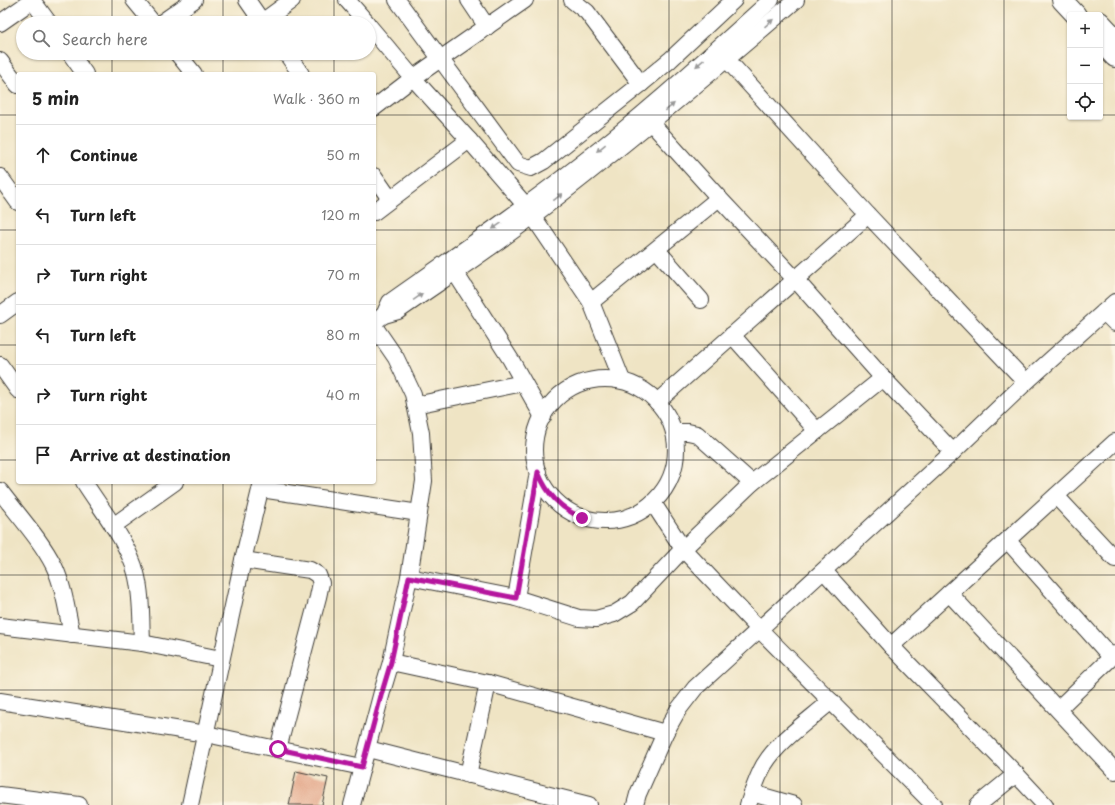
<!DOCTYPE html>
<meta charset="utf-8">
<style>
body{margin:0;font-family:"Playpen Sans",sans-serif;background:#f6f6f6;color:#222}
.controls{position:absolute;right:12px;top:12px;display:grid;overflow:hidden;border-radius:4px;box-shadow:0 1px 3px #0004}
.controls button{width:36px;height:36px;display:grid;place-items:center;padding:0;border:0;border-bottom:1px solid #e0e0e0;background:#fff;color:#222;font:20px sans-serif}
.stop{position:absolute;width:12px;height:12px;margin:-9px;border:3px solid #b5179e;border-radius:50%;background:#fff}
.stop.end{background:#b5179e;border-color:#fff;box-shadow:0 1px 4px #0008}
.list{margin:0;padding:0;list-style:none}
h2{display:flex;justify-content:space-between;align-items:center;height:52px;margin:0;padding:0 16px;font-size:17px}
h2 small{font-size:13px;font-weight:400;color:#767676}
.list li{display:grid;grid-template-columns:26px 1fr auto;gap:12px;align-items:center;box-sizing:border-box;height:60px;padding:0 16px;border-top:1px solid #e0e0e0}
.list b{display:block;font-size:15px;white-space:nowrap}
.list em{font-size:13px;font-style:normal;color:#767676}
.icon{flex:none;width:22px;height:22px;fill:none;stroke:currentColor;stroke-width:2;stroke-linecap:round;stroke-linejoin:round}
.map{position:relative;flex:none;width:1115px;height:805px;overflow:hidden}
.search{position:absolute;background:#fff;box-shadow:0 1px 3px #0004;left:16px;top:16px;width:360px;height:44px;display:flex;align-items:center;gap:10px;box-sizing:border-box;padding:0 14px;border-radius:22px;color:#767676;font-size:15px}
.panel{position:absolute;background:#fff;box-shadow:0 1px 3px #0004;left:16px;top:72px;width:360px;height:412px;border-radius:4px}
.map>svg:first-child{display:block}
</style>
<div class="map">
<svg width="1115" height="805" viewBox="0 0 1115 805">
<rect width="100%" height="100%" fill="#fcf5e5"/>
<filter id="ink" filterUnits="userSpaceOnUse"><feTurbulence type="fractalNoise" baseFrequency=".025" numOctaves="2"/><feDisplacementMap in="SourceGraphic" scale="8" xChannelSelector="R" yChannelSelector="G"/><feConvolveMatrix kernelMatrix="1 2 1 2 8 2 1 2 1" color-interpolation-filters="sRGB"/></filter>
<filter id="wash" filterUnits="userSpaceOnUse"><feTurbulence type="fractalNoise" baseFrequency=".012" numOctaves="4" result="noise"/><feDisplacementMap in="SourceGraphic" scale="16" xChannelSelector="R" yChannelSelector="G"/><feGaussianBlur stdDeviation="0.9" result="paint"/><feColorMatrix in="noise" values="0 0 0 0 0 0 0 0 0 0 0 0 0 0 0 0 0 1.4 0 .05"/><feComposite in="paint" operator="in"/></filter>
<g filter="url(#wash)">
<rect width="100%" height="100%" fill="#efe4c4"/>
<g id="blocks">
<path fill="#dd9271" d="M 296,771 L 328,778 L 322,805 L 289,805 Z"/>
</g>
</g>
<g filter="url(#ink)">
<use href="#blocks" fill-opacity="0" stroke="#3c3a35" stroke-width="1"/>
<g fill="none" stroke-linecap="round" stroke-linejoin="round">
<defs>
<g id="minor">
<path d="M 32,0 L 49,23"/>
<path d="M 134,0 L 153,23"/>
<path d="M 247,0 L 263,23"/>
<path d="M 347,0 L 367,23"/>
<path d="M 397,0 L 518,164 L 531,168 L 544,161 L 641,84 L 670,60 L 734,0"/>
<path d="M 469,0 L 487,27"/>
<path d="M 572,0 L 587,12 L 641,84"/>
<path d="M 262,22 L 292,0"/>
<path d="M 0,23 L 33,0"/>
<path d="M 161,23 L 194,0"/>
<path d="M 369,26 L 413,78 L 469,140 L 526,206 L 591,302 L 622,380"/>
<path d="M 720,52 L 868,215 L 1026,382"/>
<path d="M 70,53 L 85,74"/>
<path d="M 177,53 L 194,74"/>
<path d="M 286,53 L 301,74"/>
<path d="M 0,61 L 18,85"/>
<path d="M 374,108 L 413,78 L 525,0"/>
<path d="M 645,116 L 719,198 L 795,279 L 883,378 L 953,452"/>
<path d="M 374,176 L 390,199"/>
<path d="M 0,177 L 18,202"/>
<path d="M 374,212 L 469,140"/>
<path d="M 657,250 L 701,300"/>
<path d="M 449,263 L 511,360 L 543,417"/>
<path d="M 591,302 L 719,198"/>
<path d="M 1104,312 L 1115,323"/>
<path d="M 0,315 L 18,302"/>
<path d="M 384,315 L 390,302 C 461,252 532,203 600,149 C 659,102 715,51 771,0"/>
<path d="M 374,322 L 384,315 L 398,311 C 444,279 490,249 534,215 C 624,146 710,74 796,0"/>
<path d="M 732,335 L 817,431"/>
<path d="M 0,365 L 18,390"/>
<circle cx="605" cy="450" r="71"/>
<path d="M 657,402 L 868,215"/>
<path d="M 415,405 L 523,383"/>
<path d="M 674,432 L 688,432 L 697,434 L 752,483"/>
<path d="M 84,482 C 101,509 128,542 136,573 C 142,595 141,620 142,643"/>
<path d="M 261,489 L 419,513"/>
<path d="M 0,491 C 18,515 41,540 54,566 C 64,587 67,612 72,635"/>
<path d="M 1056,496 L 1115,559"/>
<path d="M 653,503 L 683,549 L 759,629 L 934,805"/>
<path d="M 113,526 L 175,482"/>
<path d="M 1008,541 L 1111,657"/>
<path d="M 243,560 L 310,570 L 318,575 L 321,583 L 318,597 L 278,749"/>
<path d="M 824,571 L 891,646"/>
<path d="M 409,577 L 516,598 L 579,618 L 596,619 L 614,614 L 632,603 L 683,549 L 752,483 L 883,378"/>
<path d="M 949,593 L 1115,771"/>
<path d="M 516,598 L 538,472"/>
<path d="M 0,626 L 142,643 L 221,659"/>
<path d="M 391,662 L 488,683 L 665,733"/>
<path d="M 0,701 L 206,734 L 362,767"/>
<path d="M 1058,709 L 1115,654"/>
<path d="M 368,749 L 589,805"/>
<path d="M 468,775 L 488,683"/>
<path d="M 752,793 L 794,805"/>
<path d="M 0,795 L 79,805"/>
<path d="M 190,805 L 243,560 L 262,482"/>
<path d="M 352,805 L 382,692 L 391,662 L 409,577 L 424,481 L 421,433 L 413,394 L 396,358 L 374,326"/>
<path d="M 635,805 L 638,794 L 665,733 L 678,710 L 695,688 L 953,452 L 1026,382 L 1115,302"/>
<path d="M 748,805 C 753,791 757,777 764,765 C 778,741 811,719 831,701"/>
<path d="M 978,805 L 1016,774"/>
<path d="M 1045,805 L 1016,774 L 891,646 L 1115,442"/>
</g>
<g id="major">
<path d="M 1062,0 L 1076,15"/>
<path d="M 1100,22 L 1115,38"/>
<path d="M 1100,41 L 1115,57"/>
</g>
</defs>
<use href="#minor" stroke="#3c3a35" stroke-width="18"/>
<use href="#major" stroke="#3c3a35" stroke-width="22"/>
<use href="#minor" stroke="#fff" stroke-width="16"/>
<use href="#major" stroke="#fff" stroke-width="20"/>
</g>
<defs><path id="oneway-solid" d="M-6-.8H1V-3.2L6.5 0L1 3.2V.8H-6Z"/></defs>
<g fill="#999">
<use href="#oneway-solid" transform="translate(769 23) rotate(-41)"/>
<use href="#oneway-solid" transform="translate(700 63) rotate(139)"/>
<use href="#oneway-solid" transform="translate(670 107) rotate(-40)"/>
<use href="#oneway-solid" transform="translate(601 148) rotate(141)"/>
<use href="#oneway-solid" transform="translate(558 197) rotate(-38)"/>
<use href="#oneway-solid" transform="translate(497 226) rotate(145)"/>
<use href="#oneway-solid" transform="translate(418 297) rotate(-35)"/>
</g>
</g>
<g fill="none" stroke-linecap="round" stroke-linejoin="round" filter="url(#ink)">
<path stroke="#b5179e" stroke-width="5" d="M 278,749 L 362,767 L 382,692 L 391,662 L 409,577 L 516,598 L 538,472 C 547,494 560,508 582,518"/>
</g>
<path fill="none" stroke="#1c1c1c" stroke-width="1" stroke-opacity="0.55" d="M 112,0 L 112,23M 223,0 L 223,23M 334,0 L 334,23M 446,0 L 446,805M 558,0 L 558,805M 669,0 L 669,805M 780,0 L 780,805M 892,0 L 892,805M 1004,0 L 1004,805M 112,53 L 112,74M 223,53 L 223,74M 334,53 L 334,74M 0,115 L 18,115M 374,115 L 1070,115M 1100,115 L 1115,115M 0,230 L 18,230M 374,230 L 1115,230M 0,345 L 18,345M 374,345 L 1115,345M 0,460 L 18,460M 374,460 L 1115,460M 112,482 L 112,805M 223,482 L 223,805M 334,482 L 334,805M 0,575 L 1115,575M 0,690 L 1115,690"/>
</svg>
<div class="controls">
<button>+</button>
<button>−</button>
<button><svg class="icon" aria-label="locate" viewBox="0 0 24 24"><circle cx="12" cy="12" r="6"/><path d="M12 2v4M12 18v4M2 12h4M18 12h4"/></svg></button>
</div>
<div class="stop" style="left:278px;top:749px"></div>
<div class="stop end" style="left:582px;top:518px"></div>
<div class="search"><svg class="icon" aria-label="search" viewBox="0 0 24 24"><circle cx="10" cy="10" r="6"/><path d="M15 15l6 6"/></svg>Search here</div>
<section class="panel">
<h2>5 min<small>Walk · 360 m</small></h2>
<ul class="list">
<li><svg class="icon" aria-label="ahead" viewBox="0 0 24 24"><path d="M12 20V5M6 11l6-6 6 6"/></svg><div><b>Continue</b></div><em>50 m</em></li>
<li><svg class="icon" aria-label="left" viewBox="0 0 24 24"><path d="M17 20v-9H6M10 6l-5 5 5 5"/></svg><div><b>Turn left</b></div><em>120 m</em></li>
<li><svg class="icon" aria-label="right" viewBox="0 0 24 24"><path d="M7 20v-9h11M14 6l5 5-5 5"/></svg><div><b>Turn right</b></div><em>70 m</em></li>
<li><svg class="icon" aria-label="left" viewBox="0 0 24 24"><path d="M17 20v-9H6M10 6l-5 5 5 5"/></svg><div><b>Turn left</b></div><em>80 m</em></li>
<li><svg class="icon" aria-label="right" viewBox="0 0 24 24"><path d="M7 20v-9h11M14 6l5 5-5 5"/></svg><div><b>Turn right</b></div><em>40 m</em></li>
<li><svg class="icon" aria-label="arrive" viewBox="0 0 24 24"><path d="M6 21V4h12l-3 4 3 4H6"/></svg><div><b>Arrive at destination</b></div></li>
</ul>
</section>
</div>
